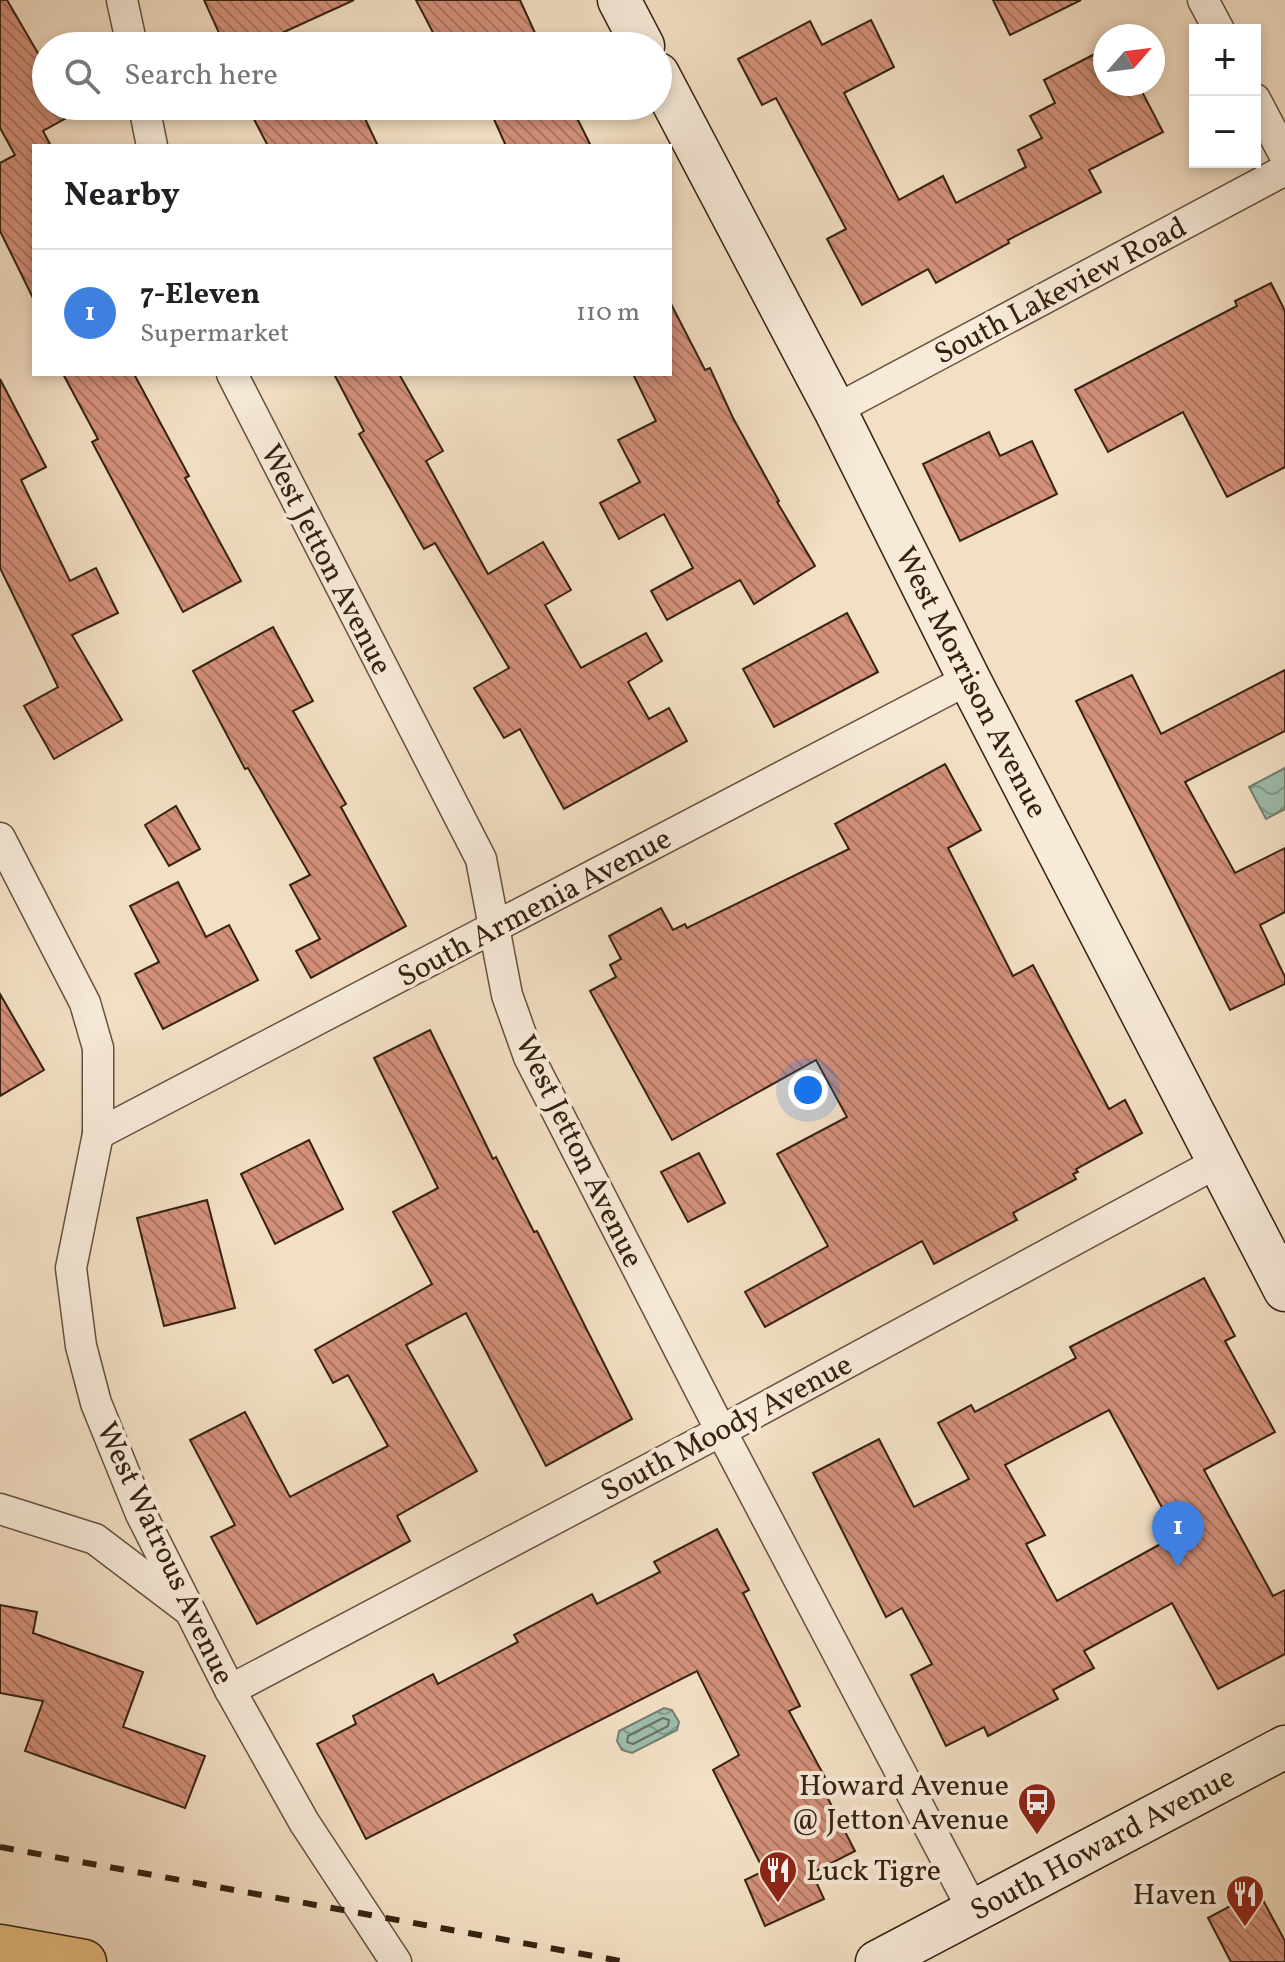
<!DOCTYPE html>
<meta charset="utf-8">
<style>
body{margin:0;font-family:Vollkorn,serif;background:#f2f2f2;color:#202124}
.controls{position:absolute;right:24px;top:24px;display:grid;overflow:hidden;border-radius:0px;box-shadow:0 4px 12px #0003}
.controls button{width:72px;height:72px;display:grid;place-items:center;padding:0;border:0;border-bottom:2px solid #e0e0e0;background:#fff;color:#202124;font:40px sans-serif}
.compass{position:absolute;left:1093px;top:24px;width:72px;height:72px;border-radius:50%;background:#fff;box-shadow:0 4px 12px #0003;rotate:62deg}
.you{position:absolute;left:808px;top:1090px;width:28px;height:28px;margin:-20px;border:6px solid #fff;border-radius:50%;background:#1a73e8;box-shadow:0 0 0 12px #1a73e833}
.badge{display:grid;place-items:center;width:52px;height:52px;border-radius:50%;background:#d93025;color:#fff;font-size:26px;font-weight:700}
.pin{position:absolute;translate:-50% -66px;filter:drop-shadow(0 2px 4px #0008)}
.pin::after{content:'';position:absolute;top:42px;width:28px;height:24px;background:inherit;clip-path:polygon(0 0,100% 0,50% 100%)}
.list{margin:0;padding:0;list-style:none}
h2{display:flex;justify-content:space-between;align-items:center;height:104px;margin:0;padding:0 32px;font-size:34px}
h2 small{font-size:26px;font-weight:400;color:#757577}
.list li{display:grid;grid-template-columns:52px 1fr auto;gap:24px;align-items:center;box-sizing:border-box;height:128px;padding:0 32px;border-top:2px solid #e0e0e0}
.list b{display:block;font-size:30px;white-space:nowrap}
.list p{margin:0;font-size:26px;white-space:nowrap;color:#757577}
.list em{font-size:26px;font-style:normal;color:#757577}
.icon{flex:none;width:44px;height:44px;fill:none;stroke:currentColor;stroke-width:2;stroke-linecap:round;stroke-linejoin:round}
.map{position:relative;flex:none;width:1285px;height:1962px;overflow:hidden}
.search{position:absolute;background:#fff;box-shadow:0 4px 12px #0003;left:32px;top:32px;width:640px;height:88px;display:flex;align-items:center;gap:20px;box-sizing:border-box;padding:0 28px;border-radius:44px;color:#757577;font-size:30px}
.panel{position:absolute;background:#fff;box-shadow:0 4px 12px #0003;left:32px;top:144px;width:640px;height:232px;border-radius:0px}
.map>svg:first-child{display:block}
</style>
<div class="map">
<svg width="1285" height="1962" viewBox="0 0 1285 1962">
<defs>
<pattern id="water-waves" width="16" height="10" patternUnits="userSpaceOnUse" patternTransform="scale(2)"><rect width="16" height="10" fill="#9dbdae"/><path d="M0 5q4-4 8 0t8 0" fill="none" stroke="#81998c"/></pattern>
<pattern id="building-back-hatch" width="6" height="6" patternUnits="userSpaceOnUse" patternTransform="scale(2)"><rect width="6" height="6" fill="#d3907a"/><path d="M-1 5l2 2M0 0l6 6M5-1l2 2" fill="none" stroke="#ac7563"/></pattern>
</defs>
<rect width="100%" height="100%" fill="#f3dfc4"/>
<filter id="stains"><feTurbulence type="fractalNoise" baseFrequency=".0025" numOctaves="4"/><feColorMatrix values="0 0 0 0 .2 0 0 0 0 .09 0 0 0 0 .02 0 0 0 .5 -.17"/></filter>
<radialGradient id="worn" r=".72"><stop offset=".6" stop-color="#630" stop-opacity="0"/><stop offset="1" stop-color="#630" stop-opacity=".3"/></radialGradient>
<g fill="url(#water-waves)" stroke="#737f6f" stroke-width="2">
<path d="M 1285,768 L 1285,809 L 1266,819 L 1249,787 Z"/>
<path d="M 664,1708 L 672,1710 L 679,1722 L 677,1730 L 632,1753 L 622,1750 L 617,1741 L 619,1731 Z"/>
</g>
<g fill="none" stroke-linecap="round" stroke-linejoin="round">
<path stroke="#697060" stroke-width="2" d="M 663,1718 L 669,1720 L 668,1726 L 633,1744 L 627,1742 L 628,1736 Z"/>
</g>
<g fill="url(#building-back-hatch)" stroke="#352211" stroke-width="2" fill-rule="evenodd">
<path d="M 0,0 L 7,0 L 46,67 L 46,106 L 88,106 L 43,131 L 51,146 L 34,146 L 34,300 L 0,231 L 0,163 L 15,155 L 0,128 Z"/>
<path d="M 204,0 L 354,0 L 284,32 L 292,46 L 225,46 Z"/>
<path d="M 416,0 L 520,0 L 541,46 L 440,46 Z"/>
<path d="M 993,0 L 1081,0 L 1010,35 Z"/>
<path d="M 871,20 L 894,67 L 844,93 L 899,200 L 943,176 L 956,203 L 1026,167 L 1018,150 L 1042,138 L 1030,116 L 1055,103 L 1044,80 L 1093,55 L 1105,84 L 1138,84 L 1163,132 L 1089,170 L 1101,192 L 1008,240 L 1009,243 L 936,283 L 928,269 L 862,305 L 827,239 L 846,229 L 776,98 L 762,105 L 738,59 L 810,21 L 822,45 Z"/>
<path d="M 247,106 L 359,106 L 378,146 L 268,146 Z"/>
<path d="M 488,106 L 571,106 L 591,146 L 506,146 Z"/>
<path d="M 1271,283 L 1285,311 L 1285,467 L 1227,497 L 1183,412 L 1108,452 L 1075,390 L 1237,306 L 1235,301 Z"/>
<path d="M 670,302 L 705,370 L 710,368 L 733,418 L 779,501 L 777,502 L 815,566 L 754,604 L 740,580 L 667,620 L 651,591 L 693,568 L 664,514 L 619,539 L 600,503 L 640,482 L 618,440 L 656,421 L 633,374 L 670,374 Z"/>
<path d="M 63,374 L 134,374 L 189,476 L 185,478 L 241,581 L 183,612 L 92,442 L 98,439 Z"/>
<path d="M 334,374 L 399,374 L 443,451 L 426,461 L 488,574 L 543,542 L 571,590 L 545,605 L 581,668 L 646,633 L 662,661 L 628,682 L 649,719 L 669,708 L 687,741 L 564,809 L 520,729 L 504,738 L 474,688 L 509,668 L 435,543 L 424,549 L 359,434 L 364,431 Z"/>
<path d="M 0,379 L 46,467 L 21,480 L 70,581 L 96,568 L 118,613 L 72,635 L 122,720 L 54,759 L 24,706 L 58,687 L 0,568 Z"/>
<path d="M 989,432 L 1000,456 L 1032,441 L 1057,494 L 960,541 L 923,464 Z"/>
<path d="M 847,613 L 878,672 L 774,727 L 743,669 Z"/>
<path d="M 273,627 L 313,701 L 293,711 L 346,804 L 341,807 L 406,926 L 311,978 L 296,951 L 320,939 L 290,885 L 310,875 L 248,768 L 245,769 L 193,671 Z"/>
<path d="M 1285,670 L 1285,731 L 1185,782 L 1235,873 L 1285,848 L 1285,912 L 1260,925 L 1285,977 L 1285,984 L 1230,1010 L 1076,701 L 1132,675 L 1161,734 Z"/>
<path d="M 945,764 L 981,830 L 948,848 L 1013,976 L 1033,965 L 1109,1109 L 1125,1100 L 1142,1133 L 1076,1169 L 1078,1172 L 1073,1174 L 1076,1179 L 1013,1213 L 1017,1220 L 934,1264 L 922,1241 L 765,1327 L 745,1292 L 828,1246 L 777,1154 L 847,1117 L 816,1060 L 672,1140 L 590,991 L 616,977 L 610,965 L 621,959 L 609,936 L 661,908 L 673,930 L 685,924 L 687,928 L 849,849 L 835,824 Z"/>
<path d="M 176,806 L 200,849 L 169,866 L 145,825 Z"/>
<path d="M 178,882 L 206,937 L 229,925 L 258,980 L 163,1029 L 135,974 L 159,962 L 130,906 Z"/>
<path d="M 0,994 L 44,1070 L 0,1096 Z"/>
<path d="M 430,1030 L 493,1159 L 496,1157 L 534,1232 L 537,1231 L 632,1419 L 546,1466 L 466,1313 L 406,1345 L 477,1471 L 397,1516 L 410,1541 L 257,1624 L 211,1537 L 235,1525 L 190,1440 L 245,1412 L 290,1497 L 388,1446 L 348,1375 L 333,1383 L 315,1350 L 432,1284 L 393,1212 L 438,1188 L 374,1058 Z"/>
<path d="M 309,1140 L 343,1209 L 275,1244 L 241,1174 Z"/>
<path d="M 699,1153 L 725,1203 L 688,1222 L 661,1172 Z"/>
<path d="M 207,1200 L 235,1308 L 164,1326 L 137,1218 Z"/>
<path d="M 1204,1278 L 1235,1336 L 1225,1341 L 1275,1432 L 1204,1470 L 1273,1596 L 1285,1590 L 1285,1654 L 1218,1689 L 1172,1603 L 1084,1651 L 1094,1668 L 1053,1690 L 1058,1699 L 988,1736 L 984,1727 L 946,1746 L 911,1675 L 932,1664 L 902,1608 L 886,1617 L 813,1473 L 879,1439 L 914,1507 L 969,1479 L 938,1423 L 971,1405 L 975,1412 L 1076,1358 L 1070,1347 ZM 1109,1410 L 1177,1535 L 1057,1601 L 1026,1544 L 1045,1535 L 1005,1465 Z"/>
<path d="M 717,1529 L 749,1590 L 743,1593 L 800,1706 L 789,1711 L 828,1783 L 822,1787 L 855,1851 L 812,1873 L 824,1899 L 765,1926 L 745,1880 L 764,1871 L 713,1770 L 739,1755 L 697,1671 L 366,1839 L 317,1744 L 356,1724 L 353,1716 L 433,1674 L 438,1684 L 518,1642 L 514,1635 L 592,1594 L 597,1604 L 660,1572 L 654,1562 Z"/>
<path d="M 0,1605 L 37,1612 L 33,1633 L 143,1672 L 123,1727 L 205,1756 L 185,1808 L 25,1751 L 43,1701 L 0,1693 Z"/>
<path d="M 1258,1891 L 1285,1941 L 1285,1962 L 1231,1962 L 1208,1918 Z"/>
</g>
<g fill="none" stroke-linecap="round" stroke-linejoin="round">
<defs>
<g id="street">
<path d="M 122,0 L 132,46"/>
<path d="M 1203,0 L 1219,30"/>
<path d="M 1255,99 L 1285,156"/>
<path d="M 144,106 L 152,146"/>
<path d="M 232,374 L 481,859 L 507,995 L 529,1057 L 721,1431 L 974,1912"/>
<path d="M 835,410 L 1285,170"/>
<path d="M 0,838 L 85,1003 L 98,1048 L 98,1134 L 71,1268 L 81,1346 L 96,1403 L 141,1514 L 230,1690 L 304,1822 L 396,1962"/>
<path d="M 98,1134 L 969,679"/>
<path d="M 0,1509 L 95,1539 L 186,1608"/>
<path d="M 230,1690 L 721,1431 L 1220,1161"/>
</g>
<g id="secondary">
<path d="M 619,0 L 643,46"/>
<path d="M 658,74 L 835,410 L 969,679 L 1285,1290"/>
<path d="M 877,1962 L 1285,1747"/>
</g>
<path id="highway" d="M 0,1947 L 84,1962"/>
</defs>
<use href="#street" stroke="#64513e" stroke-width="33"/>
<use href="#secondary" stroke="#352211" stroke-width="45"/>
<use href="#highway" stroke="#352211" stroke-width="47"/>
<use href="#street" stroke="#f7ead9" stroke-width="30"/>
<use href="#secondary" stroke="#f7ead9" stroke-width="42"/>
<use href="#highway" stroke="#eac082" stroke-width="44"/>
<path stroke="#352211" stroke-width="6" stroke-dasharray="14 14" stroke-linecap="butt" d="M 0,1847 L 626,1962"/>
</g>
<defs>
<symbol id="bus-pin" viewBox="-11 -11 22 30"><path d="M0 17L-7.5 6A9.5 9.5 0 1 1 7.5 6Z" fill="#8f2418" stroke="#f7ead9"/><path d="M-5-6H5V4H4V6H2V4H-2V6H-4V4H-5ZM-3.5-4V0h7V-4ZM-3.5 1.2v1.5H-2V1.2ZM2 1.2v1.5H3.5V1.2Z" fill="#fff"/></symbol>
<symbol id="restaurant-pin" viewBox="-11 -11 22 30"><path d="M0 17L-7.5 6A9.5 9.5 0 1 1 7.5 6Z" fill="#8f2418" stroke="#f7ead9"/><path d="M-5-6h1v4h1v-4h1v4h1v-4h1v5L-1.5 .5V6h-2V.5L-5-1ZM5-6V6H3V1.5H1.5Q1.5-4 5-6Z" fill="#fff"/></symbol>
</defs>
<g fill-rule="evenodd">
<use href="#bus-pin" x="1015" y="1780" width="44" height="60"/>
<use href="#restaurant-pin" x="756" y="1848" width="44" height="60"/>
<use href="#restaurant-pin" x="1223" y="1872" width="44" height="60"/>
</g>
<g text-anchor="middle" stroke-width="8" stroke-linejoin="round" paint-order="stroke">
<g font-size="30" fill="#352211" stroke="#f7ead9">
<text transform="translate(1060 290) rotate(-28)" y="10">South Lakeview Road</text>
<text transform="translate(327 559) rotate(63)" y="10">West Jetton Avenue</text>
<text transform="translate(972 682) rotate(63)" y="10">West Morrison Avenue</text>
<text transform="translate(534 907) rotate(-28)" y="10">South Armenia Avenue</text>
<text transform="translate(580 1151) rotate(64)" y="10">West Jetton Avenue</text>
<text transform="translate(726 1427) rotate(-28)" y="10">South Moody Avenue</text>
<text transform="translate(166 1553) rotate(65)" y="10">West Watrous Avenue</text>
<text transform="translate(1102 1843) rotate(-28)" y="10">South Howard Avenue</text>
</g>
<g font-size="30" fill="#352211" stroke="#f7ead9" text-anchor="end">
<text x="1009" y="1795">Howard Avenue<tspan x="1009" dy="34">@ Jetton Avenue</tspan></text>
<text x="806" y="1880" text-anchor="start">Luck Tigre</text>
<text x="1217" y="1904">Haven</text>
</g>
</g>
<rect width="100%" height="100%" filter="url(#stains)"/>
<rect width="100%" height="100%" fill="url(#worn)"/>
</svg>
<div class="controls">
<button>+</button>
<button>−</button>
</div>
<svg class="compass" viewBox="-18 -18 36 36"><path d="M0-13l5 13h-10z" fill="#e53935"/><path d="M0 13l5-13h-10z" fill="#757577"/></svg>
<div class="you"></div>
<div class="pin badge" style="left:1178px;top:1567px;background:#3f7fe0">1</div>
<div class="search"><svg class="icon" aria-label="search" viewBox="0 0 24 24"><circle cx="10" cy="10" r="6"/><path d="M15 15l6 6"/></svg>Search here</div>
<section class="panel">
<h2>Nearby<small></small></h2>
<ul class="list">
<li><span class="badge" style="background:#3f7fe0">1</span><div><b>7-Eleven</b><p>Supermarket</p></div><em>110 m</em></li>
</ul>
</section>
</div>
